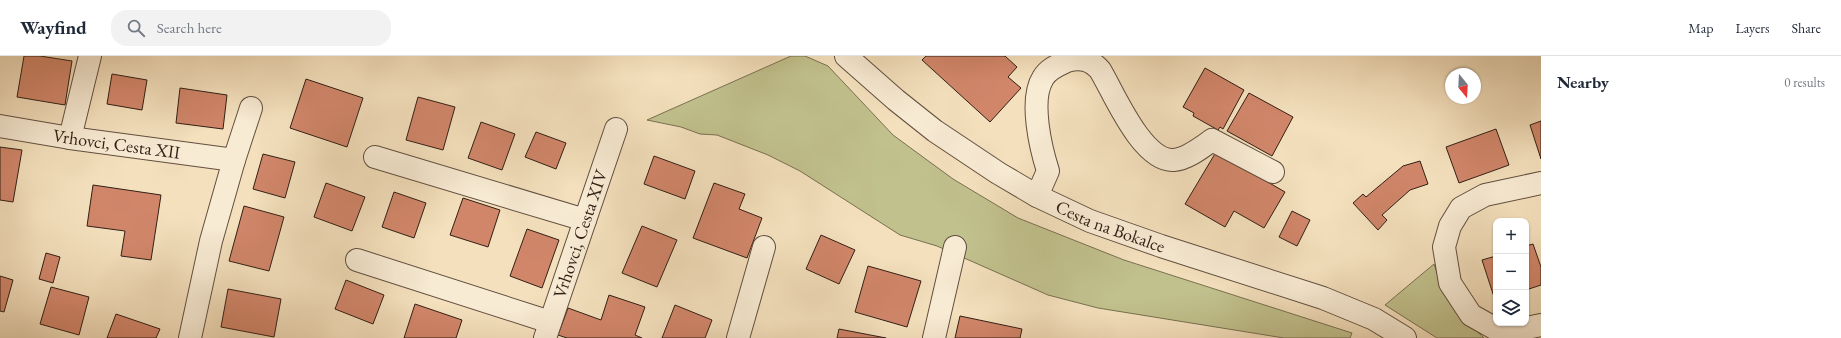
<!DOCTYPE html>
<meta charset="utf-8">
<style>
body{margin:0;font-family:"EB Garamond",serif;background:#f2f2f3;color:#1f2937}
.controls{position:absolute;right:12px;bottom:12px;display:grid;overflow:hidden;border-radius:8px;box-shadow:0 1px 3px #0004}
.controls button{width:36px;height:36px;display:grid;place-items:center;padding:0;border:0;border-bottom:1px solid #e0e1e3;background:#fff;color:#1f2937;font:20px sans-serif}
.compass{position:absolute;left:1445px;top:12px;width:36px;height:36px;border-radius:50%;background:#fff;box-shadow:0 1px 3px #0004;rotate:162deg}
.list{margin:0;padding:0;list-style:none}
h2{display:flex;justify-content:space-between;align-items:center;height:52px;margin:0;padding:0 16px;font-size:17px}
h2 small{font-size:13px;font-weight:400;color:#747a83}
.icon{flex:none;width:22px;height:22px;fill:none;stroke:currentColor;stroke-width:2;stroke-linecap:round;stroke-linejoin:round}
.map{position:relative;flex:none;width:1541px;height:282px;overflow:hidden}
header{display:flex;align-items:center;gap:24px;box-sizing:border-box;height:56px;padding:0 20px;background:#fff;border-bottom:1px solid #e0e1e3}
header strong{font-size:19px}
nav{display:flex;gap:22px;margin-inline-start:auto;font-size:14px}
.search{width:280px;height:36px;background:#f2f2f3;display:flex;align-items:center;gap:10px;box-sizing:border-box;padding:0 14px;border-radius:16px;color:#747a83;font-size:15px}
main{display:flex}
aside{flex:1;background:#fff}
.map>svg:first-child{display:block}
</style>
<header>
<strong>Wayfind</strong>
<div class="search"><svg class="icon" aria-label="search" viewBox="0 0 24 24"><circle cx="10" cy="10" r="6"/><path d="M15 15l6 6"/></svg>Search here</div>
<nav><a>Map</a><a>Layers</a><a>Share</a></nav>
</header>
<main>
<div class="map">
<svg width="1541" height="282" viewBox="0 0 1541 282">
<rect width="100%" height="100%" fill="#f4e0bd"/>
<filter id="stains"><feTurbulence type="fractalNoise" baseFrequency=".005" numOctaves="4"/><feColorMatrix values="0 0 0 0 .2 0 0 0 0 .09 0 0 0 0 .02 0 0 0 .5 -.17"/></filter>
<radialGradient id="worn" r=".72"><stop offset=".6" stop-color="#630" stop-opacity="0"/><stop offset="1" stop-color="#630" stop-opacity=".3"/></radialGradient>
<g fill="#c1c18d" stroke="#797051">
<path d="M 791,0 L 805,0 L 828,10 L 893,79 L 953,123 L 1018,162 L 1124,204 L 1352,277 L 1350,282 L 1284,282 L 1098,252 L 1048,239 L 937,190 L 900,179 L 800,115 L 768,99 L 717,79 L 700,78 L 681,71 L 647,64 Z"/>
<path d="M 1434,208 L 1439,223 L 1460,259 L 1484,282 L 1437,282 L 1385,249 Z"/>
</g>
<g fill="#d1866a" stroke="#311f15">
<path d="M 24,0 L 40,0 L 72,5 L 65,49 L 17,41 Z"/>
<path d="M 926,0 L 1005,0 L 1017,11 L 1008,21 L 1021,32 L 990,66 L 922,4 Z"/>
<path d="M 1205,12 L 1244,34 L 1223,73 L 1220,71 L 1218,74 L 1193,60 L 1194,57 L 1183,51 Z"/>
<path d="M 112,18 L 147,24 L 142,54 L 107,48 Z"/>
<path d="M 306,23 L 363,42 L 347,91 L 290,72 Z"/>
<path d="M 180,32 L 227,39 L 223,73 L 176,67 Z"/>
<path d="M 1249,37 L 1293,61 L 1272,100 L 1227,75 Z"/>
<path d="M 418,41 L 455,51 L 443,94 L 406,84 Z"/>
<path d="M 1541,65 L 1541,103 L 1530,69 Z"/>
<path d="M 481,66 L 515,78 L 502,114 L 468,102 Z"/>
<path d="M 1496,73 L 1509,109 L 1459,127 L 1446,91 Z"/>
<path d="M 536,76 L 566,87 L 556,113 L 525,101 Z"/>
<path d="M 0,91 L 22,94 L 13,146 L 0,144 Z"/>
<path d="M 1216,96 L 1285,136 L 1264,172 L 1234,155 L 1225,171 L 1185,148 Z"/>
<path d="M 263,98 L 295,106 L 285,142 L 253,133 Z"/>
<path d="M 654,100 L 695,115 L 685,143 L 644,128 Z"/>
<path d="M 1420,105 L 1428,128 L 1410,134 L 1382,159 L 1387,164 L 1378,174 L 1353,147 L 1363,138 L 1366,141 L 1403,110 Z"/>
<path d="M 326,127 L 365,141 L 352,175 L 314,161 Z"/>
<path d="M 714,127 L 745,138 L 739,153 L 762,162 L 747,202 L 693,182 Z"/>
<path d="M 93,129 L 161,139 L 151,204 L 121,200 L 125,175 L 87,170 Z"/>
<path d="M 394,136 L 426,147 L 414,182 L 382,171 Z"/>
<path d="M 463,142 L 500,154 L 488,191 L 450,179 Z"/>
<path d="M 244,150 L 284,161 L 269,215 L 229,205 Z"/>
<path d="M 1292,155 L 1310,164 L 1297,190 L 1279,181 Z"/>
<path d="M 642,170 L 677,184 L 657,231 L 622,217 Z"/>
<path d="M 527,173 L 559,184 L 542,232 L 510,220 Z"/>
<path d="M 821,179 L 855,194 L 839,228 L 806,213 Z"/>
<path d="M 1533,188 L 1541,211 L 1541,229 L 1526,234 L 1526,190 Z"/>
<path d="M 46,197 L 60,201 L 53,227 L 39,223 Z"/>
<path d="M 1496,200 L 1496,244 L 1495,244 L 1482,204 Z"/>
<path d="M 868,210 L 921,225 L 907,271 L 855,256 Z"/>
<path d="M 0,220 L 13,224 L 4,256 L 0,255 Z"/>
<path d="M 346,224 L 384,239 L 373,268 L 335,253 Z"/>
<path d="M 51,231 L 89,241 L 79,279 L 40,268 Z"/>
<path d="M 228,233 L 281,243 L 274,281 L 221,271 Z"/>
<path d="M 609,239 L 645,251 L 635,279 L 642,282 L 567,282 L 558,279 L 568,252 L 601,264 Z"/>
<path d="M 415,248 L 462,264 L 456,282 L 404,282 Z"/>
<path d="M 675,249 L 712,264 L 705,282 L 662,282 Z"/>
<path d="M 116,258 L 160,273 L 156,282 L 107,282 Z"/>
<path d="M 960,260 L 1022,273 L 1020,282 L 955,282 Z"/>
<path d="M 839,273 L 886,282 L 837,282 Z"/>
</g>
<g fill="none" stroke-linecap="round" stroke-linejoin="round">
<defs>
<g id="minor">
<path id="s1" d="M 846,0 L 896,44 L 935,75 L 998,117 L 1037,140 L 1090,165 L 1161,190 L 1323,242 L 1374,263 L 1405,282"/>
<path id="s2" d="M 0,70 L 70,82 L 234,104 L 211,185 L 190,282"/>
<path d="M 70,82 L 90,0"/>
<path d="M 375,101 L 585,164"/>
<path d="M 234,104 L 251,52"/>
<path d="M 1037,140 L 1048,115 C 1041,93 1029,44 1043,22 C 1048,13 1058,9 1067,5 C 1081,1 1091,4 1100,14 C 1114,37 1142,106 1174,104 C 1187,103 1201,92 1212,84 L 1273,116"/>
<path d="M 357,204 L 550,266"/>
<path d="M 1503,277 L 1471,259 L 1450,227 L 1444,191 L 1450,170 L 1461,152 L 1485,139 L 1541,127"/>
<path id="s3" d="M 545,282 L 616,73"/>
<path d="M 738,282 L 764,191"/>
<path d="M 934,282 L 955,191"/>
<path d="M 1505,282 L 1503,277 L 1541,269"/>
</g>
</defs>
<use href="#minor" stroke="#624f3f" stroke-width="24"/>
<use href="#minor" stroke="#f8ebd4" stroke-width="22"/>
</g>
<g text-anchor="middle" stroke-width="3" stroke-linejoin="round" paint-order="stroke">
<g font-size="18" fill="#311f15" stroke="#f8ebd4">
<text dy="6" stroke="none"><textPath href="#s2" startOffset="118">Vrhovci, Cesta XII</textPath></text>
<text dy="6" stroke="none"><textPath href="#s1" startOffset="317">Cesta na Bokalce</textPath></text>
<text dy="6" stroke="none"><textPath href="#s3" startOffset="110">Vrhovci, Cesta XIV</textPath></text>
</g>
</g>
<rect width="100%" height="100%" filter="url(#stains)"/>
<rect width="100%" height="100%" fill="url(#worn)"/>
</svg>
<div class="controls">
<button>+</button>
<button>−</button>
<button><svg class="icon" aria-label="layers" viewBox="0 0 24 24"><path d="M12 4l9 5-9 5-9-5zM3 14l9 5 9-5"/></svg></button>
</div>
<svg class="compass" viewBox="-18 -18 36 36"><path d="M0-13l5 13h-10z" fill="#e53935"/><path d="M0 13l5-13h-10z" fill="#747a83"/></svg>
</div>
<aside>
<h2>Nearby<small>0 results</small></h2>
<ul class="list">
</ul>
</aside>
</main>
